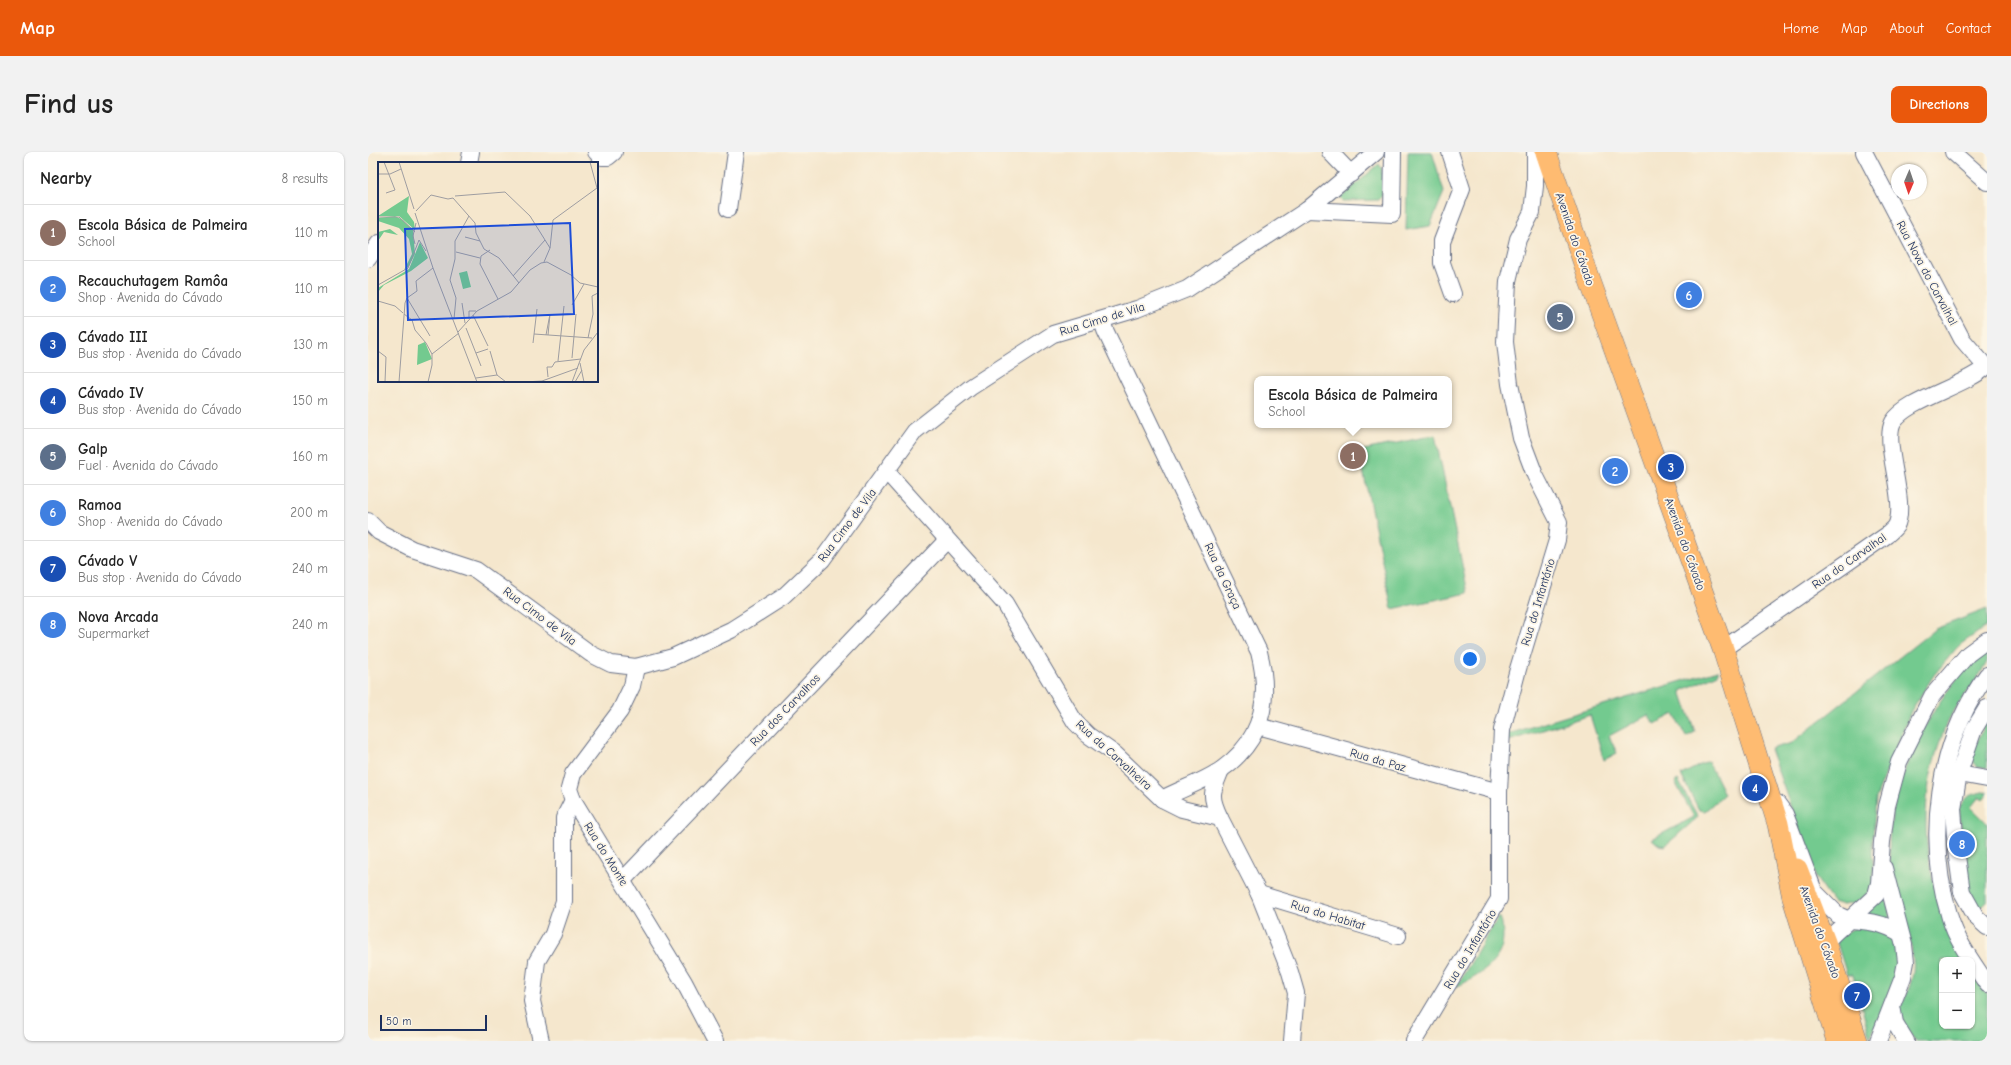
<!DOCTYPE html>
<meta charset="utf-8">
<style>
body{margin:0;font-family:"Comic Neue",sans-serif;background:#f2f2f2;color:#222}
.controls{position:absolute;right:12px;bottom:12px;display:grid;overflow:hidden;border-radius:8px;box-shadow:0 1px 3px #0004}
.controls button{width:36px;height:36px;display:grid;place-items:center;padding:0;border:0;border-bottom:1px solid #e0e0e0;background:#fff;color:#222;font:20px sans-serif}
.compass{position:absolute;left:1523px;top:12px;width:36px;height:36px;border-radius:50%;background:#fff;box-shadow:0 1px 3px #0004;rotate:182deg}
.scale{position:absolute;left:12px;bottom:10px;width:107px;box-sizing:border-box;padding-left:4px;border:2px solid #1b2f5e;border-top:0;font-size:11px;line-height:14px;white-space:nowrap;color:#1b2f5e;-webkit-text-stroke:3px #fcf5e5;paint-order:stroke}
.you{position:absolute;left:1102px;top:507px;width:14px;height:14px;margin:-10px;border:3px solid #fff;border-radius:50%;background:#1a73e8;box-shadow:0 0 0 6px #1a73e833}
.badge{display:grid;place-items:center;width:26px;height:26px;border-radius:50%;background:#ea580c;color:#fff;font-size:13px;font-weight:700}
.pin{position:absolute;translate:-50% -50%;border:2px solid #fff;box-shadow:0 1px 4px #0006}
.popup{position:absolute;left:886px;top:224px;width:198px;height:52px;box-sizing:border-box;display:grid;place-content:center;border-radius:8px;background:#fff;filter:drop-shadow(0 1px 3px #0005);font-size:13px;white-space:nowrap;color:#767676}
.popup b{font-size:15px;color:#222}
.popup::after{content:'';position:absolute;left:50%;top:100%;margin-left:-8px;border:8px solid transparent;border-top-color:#fff}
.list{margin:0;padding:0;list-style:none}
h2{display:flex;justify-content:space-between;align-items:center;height:52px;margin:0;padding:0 16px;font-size:17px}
h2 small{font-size:13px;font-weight:400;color:#767676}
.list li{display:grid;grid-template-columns:26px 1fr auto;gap:12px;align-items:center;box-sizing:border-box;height:56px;padding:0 16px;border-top:1px solid #e0e0e0}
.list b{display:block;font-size:15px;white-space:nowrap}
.list p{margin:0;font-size:13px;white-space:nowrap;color:#767676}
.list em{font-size:13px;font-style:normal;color:#767676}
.map{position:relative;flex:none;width:1619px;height:889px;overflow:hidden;border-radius:8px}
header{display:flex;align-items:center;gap:24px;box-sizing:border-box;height:56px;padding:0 20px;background:#ea580c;color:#fff}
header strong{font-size:19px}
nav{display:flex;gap:22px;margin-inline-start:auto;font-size:14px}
.intro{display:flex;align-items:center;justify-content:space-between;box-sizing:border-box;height:96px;padding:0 24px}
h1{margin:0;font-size:28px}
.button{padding:10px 18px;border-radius:8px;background:#ea580c;color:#fff;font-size:14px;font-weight:700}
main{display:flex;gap:24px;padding:0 24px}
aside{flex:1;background:#fff;border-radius:8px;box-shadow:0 1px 3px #0004}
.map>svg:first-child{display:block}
</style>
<header>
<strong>Map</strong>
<nav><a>Home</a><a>Map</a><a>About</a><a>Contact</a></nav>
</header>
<div class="intro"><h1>Find us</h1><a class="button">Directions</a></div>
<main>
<aside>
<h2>Nearby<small>8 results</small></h2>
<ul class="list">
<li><span class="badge" style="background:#8d6e63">1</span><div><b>Escola Básica de Palmeira</b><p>School</p></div><em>110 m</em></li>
<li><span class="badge" style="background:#3f7fe0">2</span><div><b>Recauchutagem Ramôa</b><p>Shop · Avenida do Cávado</p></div><em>110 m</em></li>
<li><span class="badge" style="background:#1a4fb4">3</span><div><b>Cávado III</b><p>Bus stop · Avenida do Cávado</p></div><em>130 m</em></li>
<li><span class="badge" style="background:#1a4fb4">4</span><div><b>Cávado IV</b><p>Bus stop · Avenida do Cávado</p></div><em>150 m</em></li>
<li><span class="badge" style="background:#5c6f8a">5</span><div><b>Galp</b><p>Fuel · Avenida do Cávado</p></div><em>160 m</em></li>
<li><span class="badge" style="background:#3f7fe0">6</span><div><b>Ramoa</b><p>Shop · Avenida do Cávado</p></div><em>200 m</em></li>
<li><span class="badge" style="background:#1a4fb4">7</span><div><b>Cávado V</b><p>Bus stop · Avenida do Cávado</p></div><em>240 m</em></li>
<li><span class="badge" style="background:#3f7fe0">8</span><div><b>Nova Arcada</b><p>Supermarket</p></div><em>240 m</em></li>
</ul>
</aside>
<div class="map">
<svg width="1619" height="889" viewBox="0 0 1619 889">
<rect width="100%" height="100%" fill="#fcf5e5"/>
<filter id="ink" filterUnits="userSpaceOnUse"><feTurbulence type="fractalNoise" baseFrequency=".025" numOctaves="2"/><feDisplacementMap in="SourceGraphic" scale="8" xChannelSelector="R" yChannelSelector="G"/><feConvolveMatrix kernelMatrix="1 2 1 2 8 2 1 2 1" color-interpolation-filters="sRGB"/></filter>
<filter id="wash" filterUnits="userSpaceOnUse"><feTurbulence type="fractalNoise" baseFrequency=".012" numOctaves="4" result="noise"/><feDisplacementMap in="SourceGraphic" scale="16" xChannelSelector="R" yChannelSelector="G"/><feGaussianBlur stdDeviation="0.9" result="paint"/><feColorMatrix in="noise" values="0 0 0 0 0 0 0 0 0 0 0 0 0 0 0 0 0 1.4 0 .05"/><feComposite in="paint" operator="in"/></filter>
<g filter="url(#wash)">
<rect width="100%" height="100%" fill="#f5e7cd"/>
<g fill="#73ca8f" stroke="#477c76">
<path d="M 1040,0 L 1064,0 L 1076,40 L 1062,74 L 1038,78 Z"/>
<path d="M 1011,12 L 1014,17 L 1014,44 L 1010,48 L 975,49 L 972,46 Z"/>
<path d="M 1067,283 L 1100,441 L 1024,457 L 991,299 Z"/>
<path d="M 1619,457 L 1619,474 L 1593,492 L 1587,498 L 1566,523 L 1543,559 L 1508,646 L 1504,696 L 1506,727 L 1502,739 L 1489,751 L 1475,753 L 1465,750 L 1448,726 L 1402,597 L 1424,591 L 1567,477 Z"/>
<path d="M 1619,497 C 1619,501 1619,505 1619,509 C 1618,516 1587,556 1581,567 C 1577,574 1575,582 1572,590 C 1545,663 1559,740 1596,808 L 1574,808 L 1574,874 L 1604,874 L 1604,823 L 1619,842 L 1619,889 L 1548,889 C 1542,880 1531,868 1532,857 C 1532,853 1535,849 1537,846 C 1542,834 1547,821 1545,808 C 1542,775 1525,743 1522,711 C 1515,649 1552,571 1591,524 C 1599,514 1610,506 1619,497 Z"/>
<path d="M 1350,518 L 1350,522 L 1313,539 L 1327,580 L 1318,585 L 1306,562 L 1287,572 L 1280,563 L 1241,584 L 1249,601 L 1236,608 L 1222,563 L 1140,589 L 1140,582 Z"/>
<path d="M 1619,566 L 1619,616 L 1609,614 L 1602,606 Z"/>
<path d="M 1340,609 L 1356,642 L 1337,659 L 1331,658 L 1313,623 Z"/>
<path d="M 1310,628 L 1330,665 L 1297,694 L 1291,693 L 1284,687 L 1326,665 L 1307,630 Z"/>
<path d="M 1619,639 L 1619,643 L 1615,648 L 1611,645 L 1603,655 L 1619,671 L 1619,749 L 1609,759 L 1600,737 L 1591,656 C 1598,643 1605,642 1619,639 Z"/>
<path d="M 1516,736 L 1524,772 L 1498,762 Z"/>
<path d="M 1131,764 C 1135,770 1134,775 1135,782 C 1136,811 1110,824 1088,835 Z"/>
<path d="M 1487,776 C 1563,773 1518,850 1502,886 L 1485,823 L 1479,823 L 1468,788 L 1478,780 Z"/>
</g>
</g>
<g filter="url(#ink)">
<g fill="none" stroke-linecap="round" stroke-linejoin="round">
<defs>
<g id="minor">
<path d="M 228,0 L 234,5 L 240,5 L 246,0"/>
<path d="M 962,0 L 983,22"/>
<path d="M 1082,0 L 1094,37 L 1074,89 L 1074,111 L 1085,142"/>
<path d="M 1496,0 L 1594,187 L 1618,215"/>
<path d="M 1585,0 L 1619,30"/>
<path d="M 101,11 L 103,0"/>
<path d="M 360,57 L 368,0"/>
<path d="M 939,58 L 1024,62 L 1025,0"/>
<path d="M 0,107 L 11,91"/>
<path d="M 734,168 L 737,178 L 891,500 C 903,547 895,588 854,617 C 837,629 813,637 794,647"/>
<path d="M 518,319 L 637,452 L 707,570 L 720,583 L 747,602 L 794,647 L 814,657 L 852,666 L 891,742 L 922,820 L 928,841 L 924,889"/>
<path d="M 0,369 L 11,380 L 44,397 L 108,418 L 223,502 L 243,512 L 268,515 L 305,505 L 363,478 L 415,445 L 454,408 L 547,279 L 603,235 L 685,182 L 769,157 L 819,137 L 939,58 L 1008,0"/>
<path d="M 1355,497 L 1519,383 C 1522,380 1526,377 1528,374 C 1540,350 1514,292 1525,270 C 1538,248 1598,234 1619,214"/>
<path d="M 268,515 L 264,534 L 252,559 L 205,622 L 201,637 L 205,648 L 316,830 L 347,889"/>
<path d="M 1619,523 C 1569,590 1557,686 1582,766 C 1589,790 1606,812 1619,832"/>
<path d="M 1619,556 L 1606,577 L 1591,621 L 1585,657 L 1588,697 L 1594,740 L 1608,765 L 1619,775"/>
<path d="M 890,574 L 1131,640"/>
<path d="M 1580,620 L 1619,627"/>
<path d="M 1409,651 L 1417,662 L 1446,739 L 1470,763 L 1481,768 L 1508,743 L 1511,731 L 1514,690 L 1519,654 L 1531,610 L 1564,544 L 1600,502 L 1619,488"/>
<path d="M 852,666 C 841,643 844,640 853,618"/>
<path d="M 255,728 L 579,388"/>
<path d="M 891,742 L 1030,784"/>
<path d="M 1453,799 C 1460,785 1470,778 1481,768 C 1501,769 1515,771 1532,781"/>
<path d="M 1524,854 L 1527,871 L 1538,889"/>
<path d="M 173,889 L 164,849 L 169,809 L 185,782 L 196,749 L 196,666 L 205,648"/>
<path d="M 1046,889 L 1131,747 L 1131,640 L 1134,578 L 1150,517 L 1189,388 L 1191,370 L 1167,323 L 1153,286 L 1142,232 L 1137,190 L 1140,129 L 1150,87 L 1164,60 L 1167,34 L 1167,0"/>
<path d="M 1510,889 L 1535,825 L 1538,810 L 1536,793 L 1516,716"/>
</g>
<g id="major">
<path d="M 1178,0 L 1221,126 L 1355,497 L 1410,672 L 1425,746 L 1469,889"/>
<path d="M 1429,717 L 1457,790 L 1489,889"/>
</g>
</defs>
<use href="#minor" stroke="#676f85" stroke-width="18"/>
<use href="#major" stroke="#676f85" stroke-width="22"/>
<use href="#minor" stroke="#fff" stroke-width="16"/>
<use href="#major" stroke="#febb71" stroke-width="21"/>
</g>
</g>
<g text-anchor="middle" stroke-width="3.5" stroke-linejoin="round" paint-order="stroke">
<g font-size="12" fill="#1b2f5e" stroke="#fcf5e5">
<text transform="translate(1207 87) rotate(71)" y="4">Avenida do Cávado</text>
<text transform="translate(1559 121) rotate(62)" y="4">Rua Nova do Carvalhal</text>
<text transform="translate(734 167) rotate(-17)" y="4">Rua Cimo de Vila</text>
<text transform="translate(479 373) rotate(-53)" y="4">Rua Cimo de Vila</text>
<text transform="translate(1317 392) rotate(70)" y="4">Avenida do Cávado</text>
<text transform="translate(1481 409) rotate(-35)" y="4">Rua do Carvalhal</text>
<text transform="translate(855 424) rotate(65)" y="4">Rua da Graça</text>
<text transform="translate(1170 450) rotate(-73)" y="4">Rua do Infantário</text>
<text transform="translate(172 464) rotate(37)" y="4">Rua Cimo de Vila</text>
<text transform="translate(417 558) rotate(-46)" y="4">Rua dos Carvalhos</text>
<text transform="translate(746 603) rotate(42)" y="4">Rua da Carvalheira</text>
<text transform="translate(1010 608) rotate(16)" y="4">Rua da Paz</text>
<text transform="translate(238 702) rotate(58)" y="4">Rua do Monte</text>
<text transform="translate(960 763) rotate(17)" y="4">Rua do Habitat</text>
<text transform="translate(1452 780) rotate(70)" y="4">Avenida do Cávado</text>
<text transform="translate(1102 797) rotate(-59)" y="4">Rua do Infantário</text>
</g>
</g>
<g transform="translate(10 10)">
<rect width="220" height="220" fill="#f5e7cd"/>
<path d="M 31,34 L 29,50 L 36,60 L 37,68 L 21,54 L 0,54 ZM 17,54 L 25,58 L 35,68 L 37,92 L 31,104 L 26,108 L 34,92 L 31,77 L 21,66 L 0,59 L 0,56 ZM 12,67 L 20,73 L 6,70 L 0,79 L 0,70 ZM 42,80 L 50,96 L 33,109 L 6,123 L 0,130 L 0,126 L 31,107 ZM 89,109 L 93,125 L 85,127 L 81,111 ZM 47,180 L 54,197 L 39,203 L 40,183 Z" fill="#73ca8f"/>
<path fill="none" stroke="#9e9da1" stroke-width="1" d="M 6,0 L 17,28 L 8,31M 21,0 L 36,47M 0,12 L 12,12 L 23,7M 77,34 L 127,30 L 152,54 L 172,86 L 166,100M 38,49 L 53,33 L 70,37 L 75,36 L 97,61 L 98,71 L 106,87 L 121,96 L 141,121M 37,51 L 55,106 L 99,220M 0,55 L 21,55 L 37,70M 87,75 L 102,79M 37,82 L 35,74 L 38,61M 172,86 L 175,58 L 219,26 L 212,0M 112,88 L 103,94 L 102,102 L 120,137M 78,90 L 102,96M 135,114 L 167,78M 0,123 L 30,106 L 41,78 L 48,89M 29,136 L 52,174M 0,139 L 17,144 L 25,151M 84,141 L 87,161M 194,143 L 206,122M 26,152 L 34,158 L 37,168 L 48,181 L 54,192 L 54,203 L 50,220M 95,153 L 110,184M 76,157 L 78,136 L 72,118 L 77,97 L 77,79 L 91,54M 91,157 L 91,149 L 98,149M 88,166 L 103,204M 80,170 L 99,149 L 133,130 L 152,108 L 163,101 L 169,100 L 193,113 L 202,121 L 220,125M 156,172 L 214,176M 168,173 L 172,152 L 170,173M 210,176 L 215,152 L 214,134 L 220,131M 155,181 L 159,147M 0,189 L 8,195 L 7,220M 112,189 L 119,213M 98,191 L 110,187M 54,192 L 81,171M 194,196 L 198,152M 180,199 L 186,144M 202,201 L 206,220M 170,215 L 169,205 L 174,205 L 177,200 L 203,197M 98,216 L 119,213 L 128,220M 21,220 L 27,141 L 29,136 L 39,129 L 38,119 L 55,106M 146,220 L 164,219 L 200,206M 194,220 L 206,188 L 220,170M 197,220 L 204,208"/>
<path fill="#1d4ed8" fill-opacity="0.15" stroke="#1d4ed8" stroke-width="2" d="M 192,61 L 196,152 L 30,158 L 27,67 Z"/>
<rect width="220" height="220" fill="none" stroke="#1b2f5e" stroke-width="2"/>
</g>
</svg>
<div class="controls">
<button>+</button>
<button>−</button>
</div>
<svg class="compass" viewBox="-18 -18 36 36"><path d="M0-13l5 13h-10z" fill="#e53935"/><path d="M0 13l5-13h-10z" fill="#767676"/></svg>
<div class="scale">50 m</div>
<div class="you"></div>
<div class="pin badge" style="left:985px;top:304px;background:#8d6e63">1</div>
<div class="popup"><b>Escola Básica de Palmeira</b>School</div>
<div class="pin badge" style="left:1247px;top:319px;background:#3f7fe0">2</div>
<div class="pin badge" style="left:1303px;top:315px;background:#1a4fb4">3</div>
<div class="pin badge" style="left:1387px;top:636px;background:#1a4fb4">4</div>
<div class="pin badge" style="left:1192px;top:165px;background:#5c6f8a">5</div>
<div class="pin badge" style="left:1321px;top:143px;background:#3f7fe0">6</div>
<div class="pin badge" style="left:1489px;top:844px;background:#1a4fb4">7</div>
<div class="pin badge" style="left:1594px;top:692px;background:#3f7fe0">8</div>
</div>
</main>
